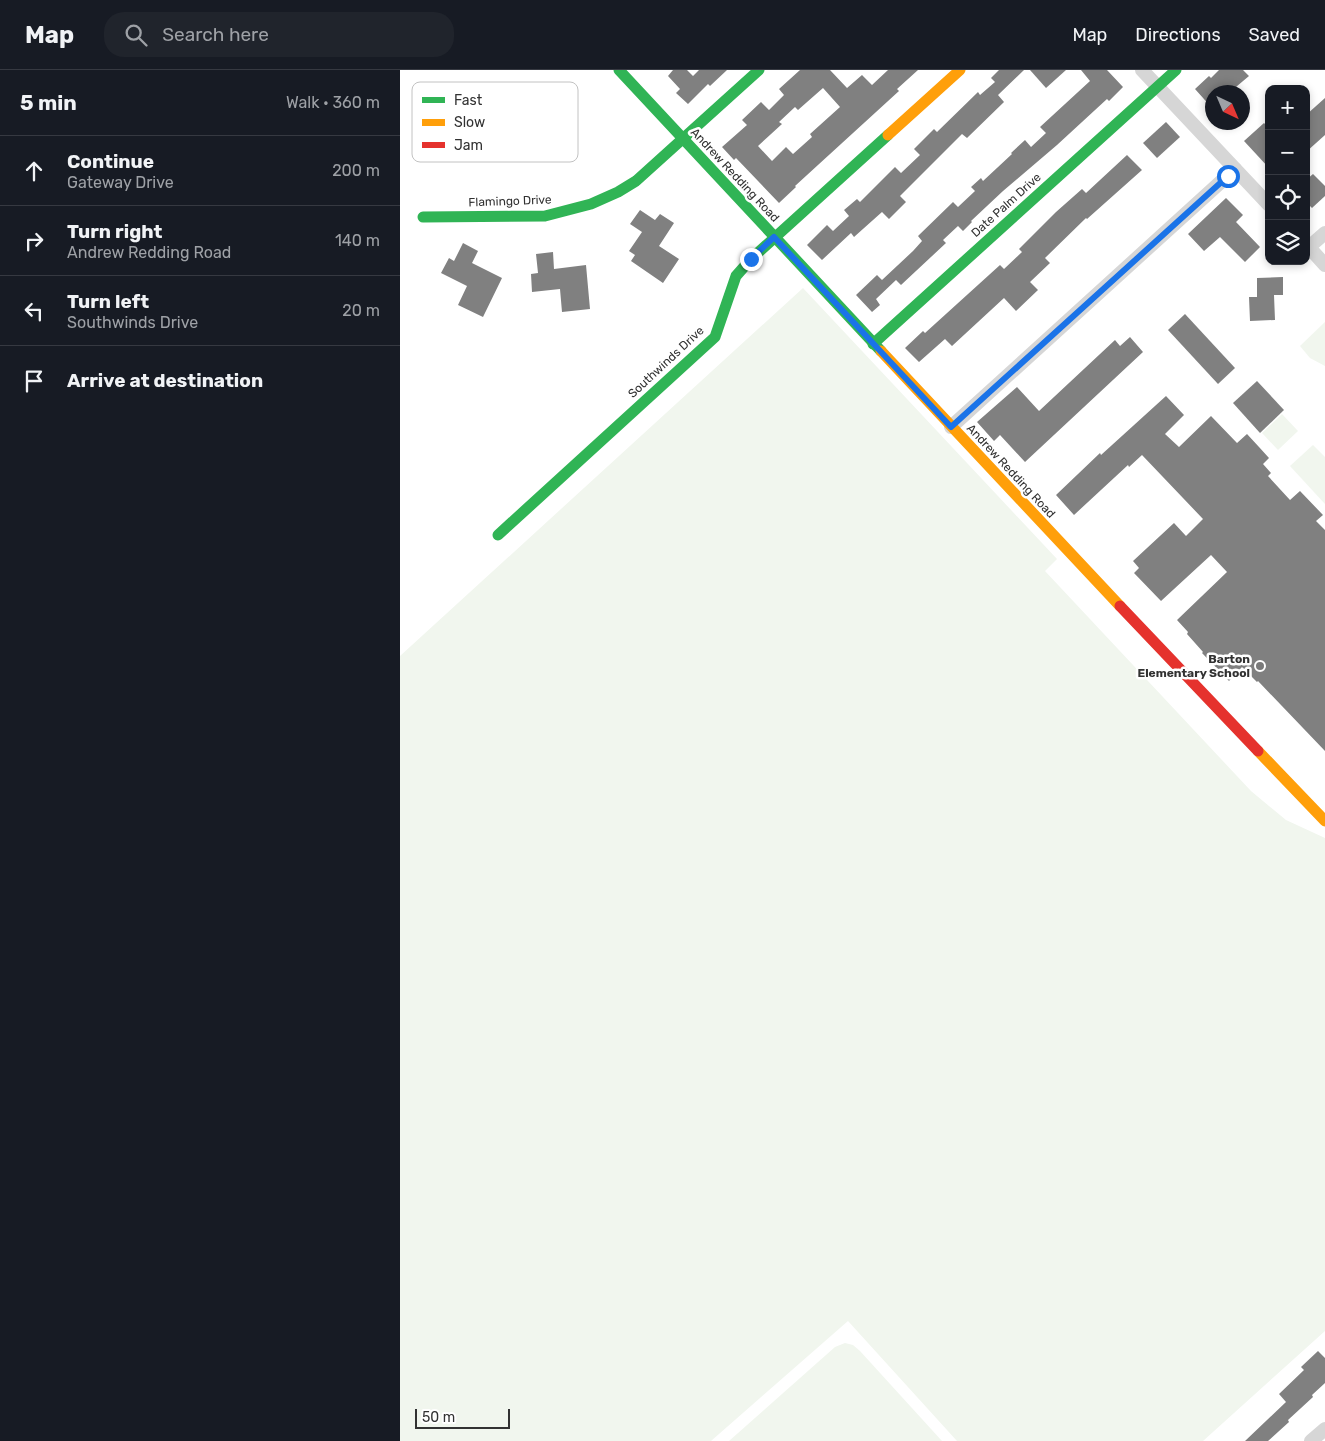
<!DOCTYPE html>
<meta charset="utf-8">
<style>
body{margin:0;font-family:Rubik,sans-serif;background:#20242c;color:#f1f3f6}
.controls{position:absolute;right:15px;top:15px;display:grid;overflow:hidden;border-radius:10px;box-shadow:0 2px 8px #0003}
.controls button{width:45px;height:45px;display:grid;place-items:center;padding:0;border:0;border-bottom:1px solid #363941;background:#171b24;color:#f1f3f6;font:25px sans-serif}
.compass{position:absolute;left:805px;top:15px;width:45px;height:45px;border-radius:50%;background:#171b24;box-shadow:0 2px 8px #0003;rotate:136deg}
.scale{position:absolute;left:15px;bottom:12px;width:95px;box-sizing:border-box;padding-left:5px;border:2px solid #323232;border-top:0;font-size:14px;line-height:18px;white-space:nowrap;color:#323232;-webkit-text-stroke:4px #fff;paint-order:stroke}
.stop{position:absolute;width:15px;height:15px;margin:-11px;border:4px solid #1a73e8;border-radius:50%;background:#fff}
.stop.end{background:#1a73e8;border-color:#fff;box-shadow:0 1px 5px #0008}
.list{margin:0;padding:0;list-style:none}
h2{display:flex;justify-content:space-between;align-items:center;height:65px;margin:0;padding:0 20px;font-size:21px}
h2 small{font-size:16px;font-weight:400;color:#9ea1a6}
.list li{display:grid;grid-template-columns:32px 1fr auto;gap:15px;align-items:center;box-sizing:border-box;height:70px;padding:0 20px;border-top:1px solid #363941}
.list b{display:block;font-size:19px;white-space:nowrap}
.list p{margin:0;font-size:16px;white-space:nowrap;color:#9ea1a6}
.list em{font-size:16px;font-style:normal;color:#9ea1a6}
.icon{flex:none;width:28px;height:28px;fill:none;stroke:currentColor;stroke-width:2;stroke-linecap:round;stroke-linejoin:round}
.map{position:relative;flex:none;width:925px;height:1371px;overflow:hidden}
header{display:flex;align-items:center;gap:30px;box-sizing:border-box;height:70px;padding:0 25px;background:#171b24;border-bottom:1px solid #363941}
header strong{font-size:24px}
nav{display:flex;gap:28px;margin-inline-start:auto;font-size:18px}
.search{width:350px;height:45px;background:#20242c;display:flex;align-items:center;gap:12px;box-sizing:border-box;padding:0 18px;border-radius:20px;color:#9ea1a6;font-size:19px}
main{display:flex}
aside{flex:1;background:#171b24}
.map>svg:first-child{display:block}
</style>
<header>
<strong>Map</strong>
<div class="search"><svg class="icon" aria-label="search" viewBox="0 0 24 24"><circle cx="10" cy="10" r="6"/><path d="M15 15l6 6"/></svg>Search here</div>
<nav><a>Map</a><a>Directions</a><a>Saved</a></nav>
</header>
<main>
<aside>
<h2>5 min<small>Walk · 360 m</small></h2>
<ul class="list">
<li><svg class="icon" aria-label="ahead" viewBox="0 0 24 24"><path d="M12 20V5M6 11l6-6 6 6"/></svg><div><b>Continue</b><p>Gateway Drive</p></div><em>200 m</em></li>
<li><svg class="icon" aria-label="right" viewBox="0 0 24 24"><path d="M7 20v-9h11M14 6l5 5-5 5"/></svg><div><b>Turn right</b><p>Andrew Redding Road</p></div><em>140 m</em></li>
<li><svg class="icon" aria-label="left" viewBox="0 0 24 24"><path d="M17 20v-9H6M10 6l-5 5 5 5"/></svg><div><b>Turn left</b><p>Southwinds Drive</p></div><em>20 m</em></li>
<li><svg class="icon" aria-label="arrive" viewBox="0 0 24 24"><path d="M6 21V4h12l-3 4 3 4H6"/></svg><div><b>Arrive at destination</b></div></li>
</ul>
</aside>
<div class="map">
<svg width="925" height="1371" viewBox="0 0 925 1371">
<rect width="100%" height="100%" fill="#fff"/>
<g fill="#f1f6ee">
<path d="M 403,218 L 657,489 L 645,501 L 851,721 L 886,750 L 925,768 L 925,1261 L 803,1371 L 557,1371 L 448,1251 L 311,1371 L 0,1371 L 0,586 Z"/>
<path d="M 925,252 L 925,296 L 910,288 L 900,276 Z"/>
<path d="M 882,344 L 898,361 L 878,380 L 862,363 Z"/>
<path d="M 913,375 L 925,387 L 925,434 L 890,396 Z"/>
<path d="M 445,1273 L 453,1275 L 460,1281 L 542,1371 L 329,1371 L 435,1277 Z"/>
</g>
<g fill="#808080" fill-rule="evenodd">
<path d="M 273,0 L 287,0 L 293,6 L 299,0 L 327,0 L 310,16 L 308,14 L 288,34 L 276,23 L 280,19 L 268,6 Z"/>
<path d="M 400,0 L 430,0 L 447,18 L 462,5 L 472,15 L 488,0 L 518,0 L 497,19 L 499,21 L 395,116 L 396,117 L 379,133 L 336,88 L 334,90 L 322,77 L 347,55 L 342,50 L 361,32 L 369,40 L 384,25 L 379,19 ZM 423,18 L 440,37 L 410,64 L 412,67 L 393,84 L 386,77 L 372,91 L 358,76 L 382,54 L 379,52 L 395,37 L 398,40 Z"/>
<path d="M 599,0 L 624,0 L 598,25 L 604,32 L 567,68 L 562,64 L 500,126 L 506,132 L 489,149 L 482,142 L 454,167 L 451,163 L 422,190 L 407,175 L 427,155 L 433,161 L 449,146 L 444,140 L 457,129 L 460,132 L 495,97 L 501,103 L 520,85 L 514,79 L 534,59 L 537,62 L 578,22 L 580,25 L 595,12 L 591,8 Z"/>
<path d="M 630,0 L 666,0 L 646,18 Z"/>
<path d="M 681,0 L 707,0 L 723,17 L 709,31 L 707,29 L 657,75 L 603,121 L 571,151 L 572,152 L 563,161 L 558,156 L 543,170 L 546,173 L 501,215 L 496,210 L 476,229 L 480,235 L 472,242 L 456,225 L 477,205 L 482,210 L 513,181 L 522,171 L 518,166 L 553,132 L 558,137 L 575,121 L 571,117 L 581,108 L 583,111 L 612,84 L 611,83 L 625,70 L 631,77 L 646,63 L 640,57 L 690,11 Z"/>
<path d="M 819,0 L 843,0 L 849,6 L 830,22 L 812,22 L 812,38 L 795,19 L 809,6 L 811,8 Z"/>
<path d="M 925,28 L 925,65 L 906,82 L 906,45 Z"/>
<path d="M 766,52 L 780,67 L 757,88 L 743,73 Z"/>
<path d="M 864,53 L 869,58 L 869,98 L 844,71 Z"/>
<path d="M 727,85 L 742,100 L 687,149 L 686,148 L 645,188 L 650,193 L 630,212 L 638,220 L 616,241 L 604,228 L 552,276 L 545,269 L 519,292 L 505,278 L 523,261 L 525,263 L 600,195 L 604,199 L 622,182 L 619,179 L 656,142 L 682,119 L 686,123 Z"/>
<path d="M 913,104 L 925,116 L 925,126 L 912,138 L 906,132 L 906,110 Z"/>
<path d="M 826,128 L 843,145 L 836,152 L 860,177 L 845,192 L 820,167 L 804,181 L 788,164 Z"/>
<path d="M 240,140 L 255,150 L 260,144 L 274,153 L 259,176 L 279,189 L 263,213 L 231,191 L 235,185 L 229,181 L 242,162 L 230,154 Z"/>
<path d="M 63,173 L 78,181 L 72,193 L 102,208 L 83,247 L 58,235 L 67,216 L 41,203 L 49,188 L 54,191 Z"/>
<path d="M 153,182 L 154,199 L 186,195 L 190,239 L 162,242 L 160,219 L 132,222 L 131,204 L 138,203 L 136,184 Z"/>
<path d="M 883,207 L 883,225 L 874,225 L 875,250 L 850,251 L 849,227 L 857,227 L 857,208 Z"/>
<path d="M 785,244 L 835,298 L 818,314 L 768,260 Z"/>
<path d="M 730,267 L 743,282 L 625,392 L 600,365 L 594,371 L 577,352 L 617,317 L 639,341 L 715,270 L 720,276 Z"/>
<path d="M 857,311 L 884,340 L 860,363 L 833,333 Z"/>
<path d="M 766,326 L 784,345 L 765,364 L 779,377 L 811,346 L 837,373 L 847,364 L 859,377 L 869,388 L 863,394 L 871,403 L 868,406 L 890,430 L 900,421 L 923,445 L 916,451 L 925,460 L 925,681 L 858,611 L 857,612 L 842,597 L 829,611 L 802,583 L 803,582 L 787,564 L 788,562 L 777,550 L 827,502 L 811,485 L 761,531 L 734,503 L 739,498 L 733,491 L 774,453 L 786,466 L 803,449 L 742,385 L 729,397 L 728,395 L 674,445 L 656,425 L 700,383 L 701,385 Z"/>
<path d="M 918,1281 L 925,1288 L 925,1313 L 912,1325 L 913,1327 L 888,1350 L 889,1352 L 868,1371 L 845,1371 L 886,1332 L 879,1324 L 904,1300 L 901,1297 Z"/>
</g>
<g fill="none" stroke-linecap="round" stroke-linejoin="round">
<g stroke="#d6d6d6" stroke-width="14">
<path d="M 742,0 L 869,135"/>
<path d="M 906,174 L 925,195"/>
<path d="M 909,177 L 925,163"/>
<path d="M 551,357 L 835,99"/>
<path d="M 911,1371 L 925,1359"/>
</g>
<g stroke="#30b455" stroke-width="11">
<path d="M 219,0 L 481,281"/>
<path d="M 23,147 L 145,146 L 191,134 L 218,122 L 236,111 L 359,0"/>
<path d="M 473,274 L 776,0"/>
<path d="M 98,465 L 315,267 L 336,206 L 351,189 L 488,65"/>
</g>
<g stroke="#ff9f0a" stroke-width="11">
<path d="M 488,65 L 560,0"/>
<path d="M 481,281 L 720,536"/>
<path d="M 858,681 L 925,751"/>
</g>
<path stroke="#e5322d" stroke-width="11" d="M 720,536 L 858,681"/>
</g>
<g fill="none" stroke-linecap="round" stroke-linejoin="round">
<path stroke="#1a73e8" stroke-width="6" d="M 351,189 L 374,167 L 551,357 L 828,106"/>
</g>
<circle fill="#7a7a7a" stroke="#fff" stroke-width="2" cx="860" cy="596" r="5"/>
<g text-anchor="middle" stroke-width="5" stroke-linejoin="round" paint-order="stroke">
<g font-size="12" fill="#323232" stroke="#fff">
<text transform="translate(335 105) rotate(47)" y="4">Andrew Redding Road</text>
<text transform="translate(110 131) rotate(-2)" y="4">Flamingo Drive</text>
<text transform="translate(606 135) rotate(-42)" y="4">Date Palm Drive</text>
<text transform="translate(266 292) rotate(-43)" y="4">Southwinds Drive</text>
<text transform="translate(611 401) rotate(47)" y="4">Andrew Redding Road</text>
</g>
<g font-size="12" font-weight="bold" fill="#323232" stroke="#fff" text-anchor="end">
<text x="850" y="593">Barton<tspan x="850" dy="14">Elementary School</tspan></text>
</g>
</g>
<rect x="12" y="12" width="166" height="80" rx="8" fill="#fff" stroke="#c2c2c2" stroke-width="1"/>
<rect x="22" y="27" width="23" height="6" fill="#30b455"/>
<rect x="22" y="49" width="23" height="7" fill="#ff9f0a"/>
<rect x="22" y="72" width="23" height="6" fill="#e5322d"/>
<g font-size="14" fill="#323232">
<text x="54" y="35">Fast</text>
<text x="54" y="57">Slow</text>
<text x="54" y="80">Jam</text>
</g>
</svg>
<div class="controls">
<button>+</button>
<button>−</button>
<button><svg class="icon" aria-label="locate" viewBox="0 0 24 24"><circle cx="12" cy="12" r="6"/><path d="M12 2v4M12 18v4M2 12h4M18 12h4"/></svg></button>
<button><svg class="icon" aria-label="layers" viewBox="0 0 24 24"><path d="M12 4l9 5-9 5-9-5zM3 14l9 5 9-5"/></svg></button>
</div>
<svg class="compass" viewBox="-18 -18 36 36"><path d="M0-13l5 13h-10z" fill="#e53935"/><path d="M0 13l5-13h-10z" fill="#9ea1a6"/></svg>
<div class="scale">50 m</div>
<div class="stop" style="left:828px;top:106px"></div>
<div class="stop end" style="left:351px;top:189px"></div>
</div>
</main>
